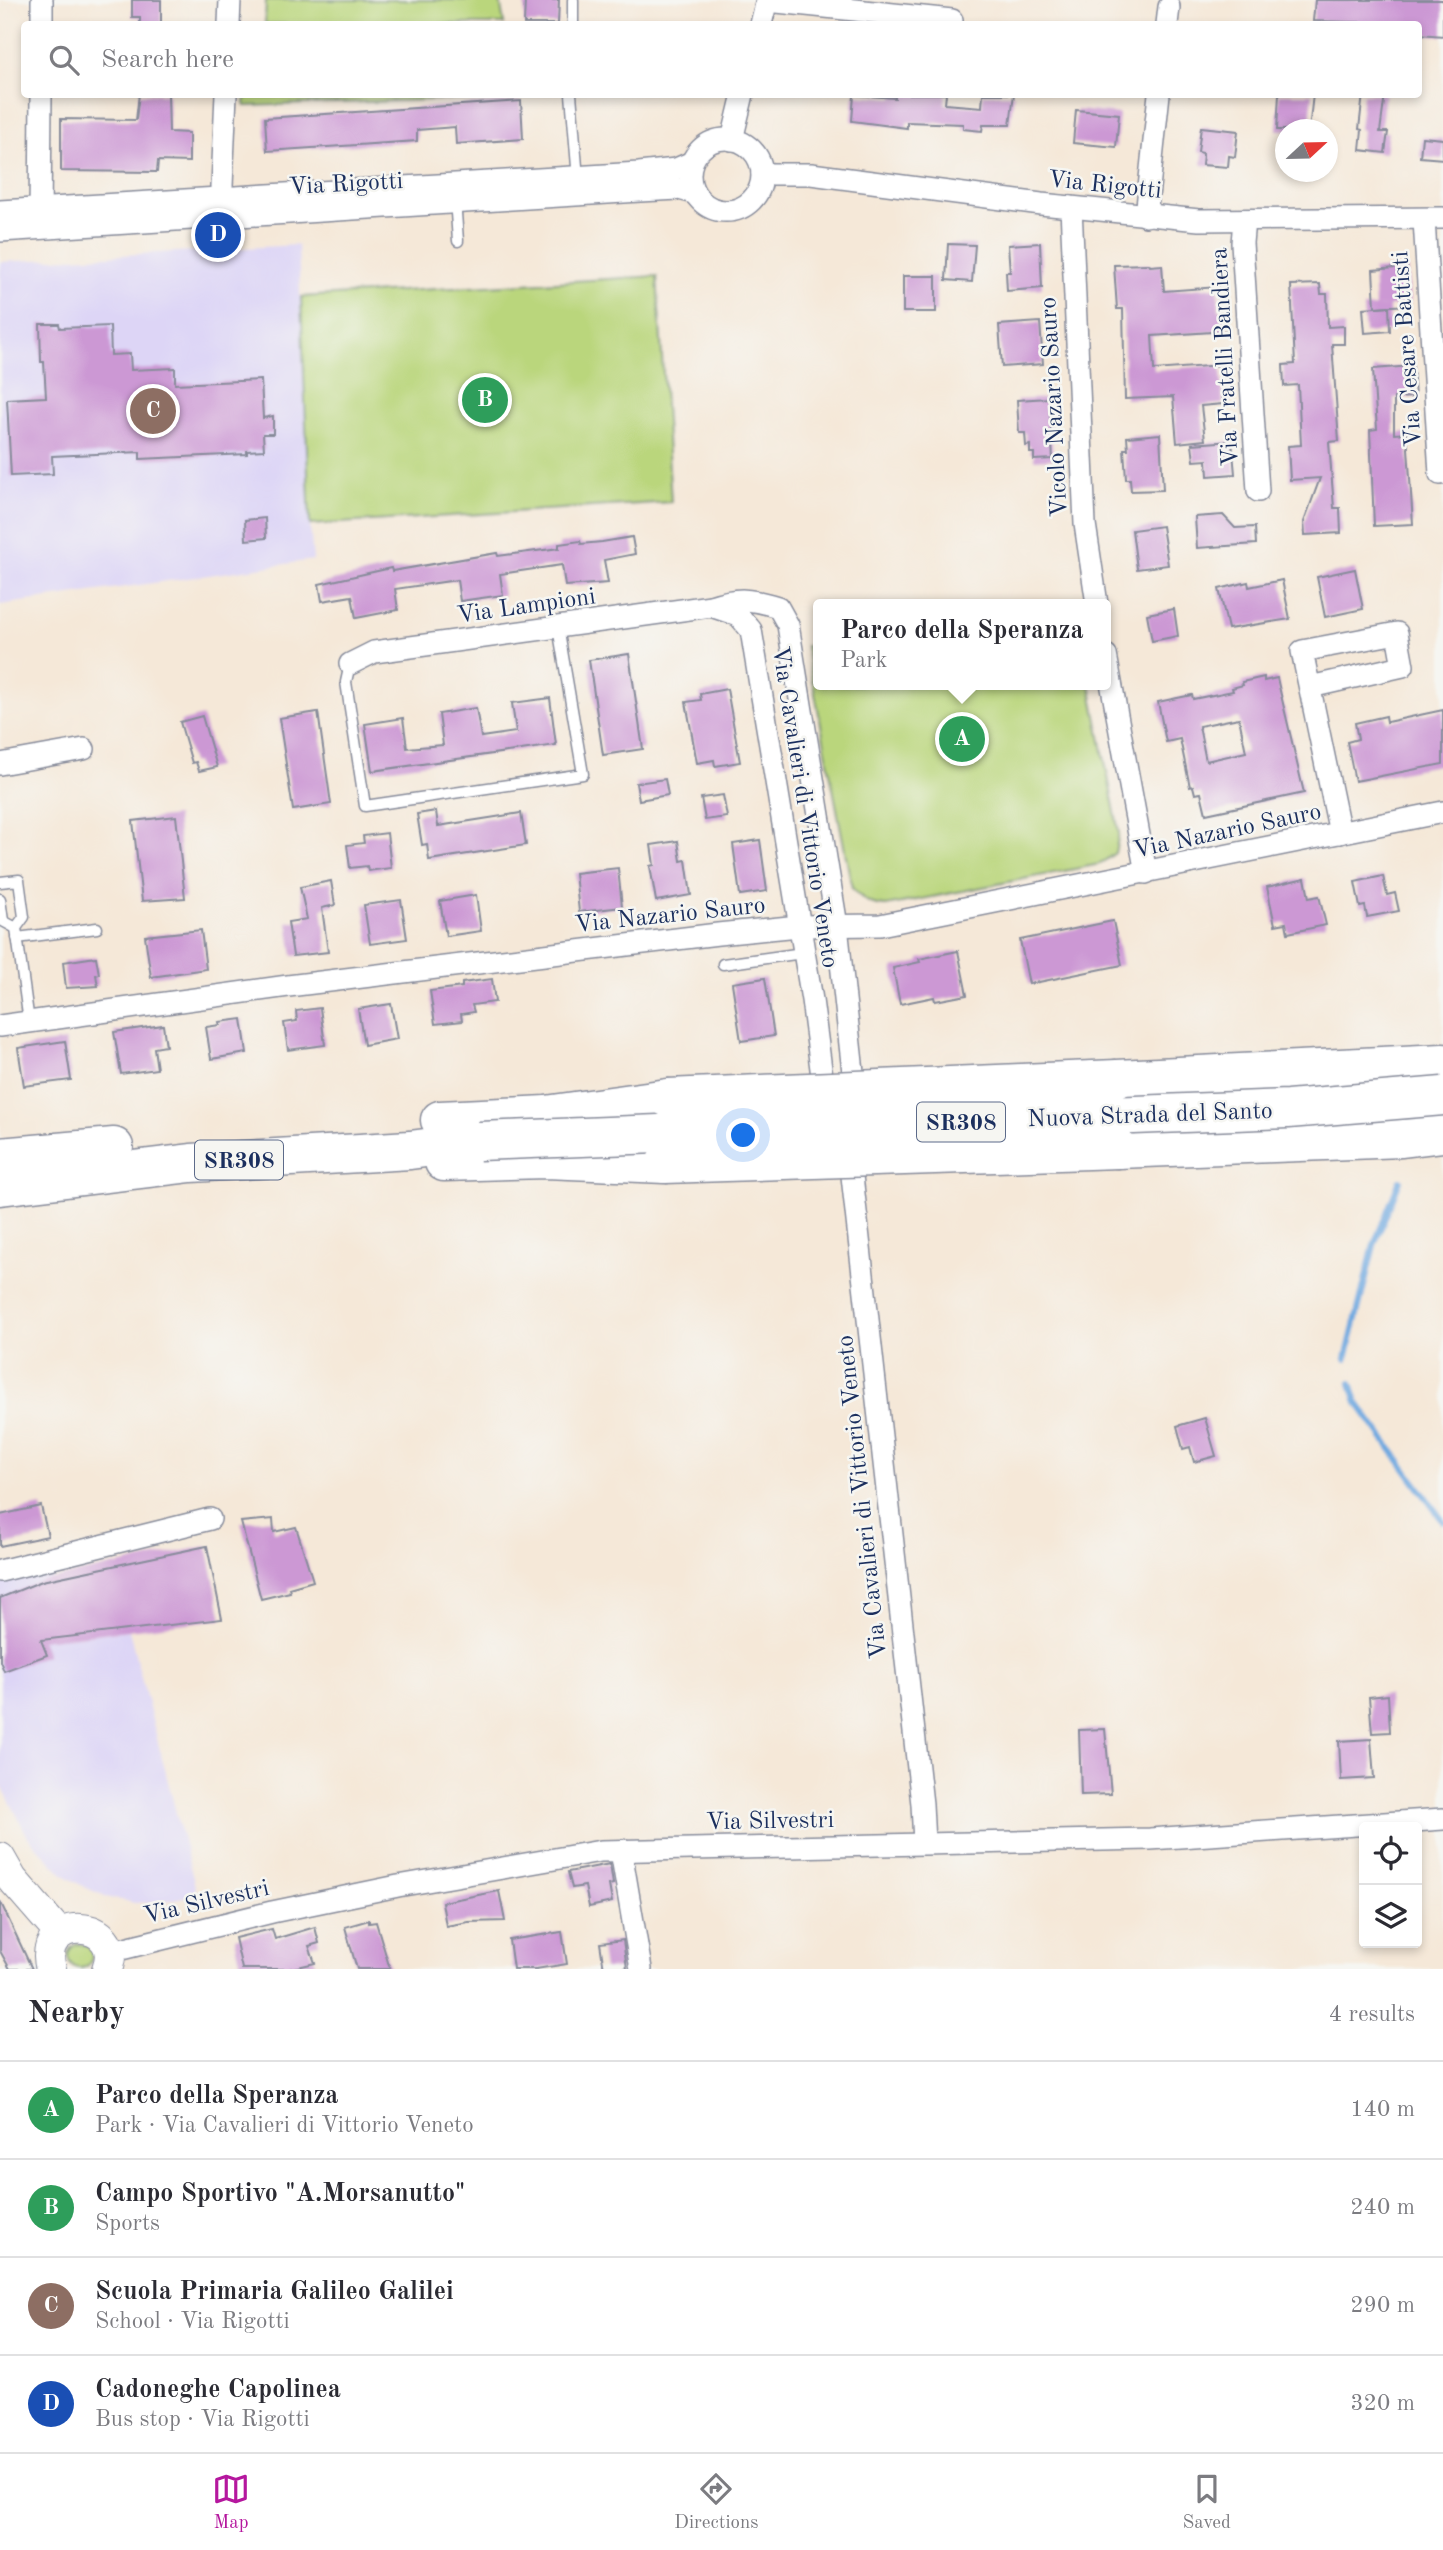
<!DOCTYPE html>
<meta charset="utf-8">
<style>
body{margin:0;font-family:"Old Standard TT",serif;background:#f7f7f7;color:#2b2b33}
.controls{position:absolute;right:21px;bottom:21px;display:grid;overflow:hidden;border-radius:7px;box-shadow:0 4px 10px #0003}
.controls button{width:63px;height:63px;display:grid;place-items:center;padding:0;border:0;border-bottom:2px solid #e1e1e2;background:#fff;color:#2b2b33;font:35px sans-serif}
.compass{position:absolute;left:1275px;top:119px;width:63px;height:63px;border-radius:50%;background:#fff;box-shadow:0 4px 10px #0003;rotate:68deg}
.you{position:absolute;left:744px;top:1136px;width:24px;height:24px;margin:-18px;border:5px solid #fff;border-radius:50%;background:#1a73e8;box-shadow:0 0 0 10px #1a73e833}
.badge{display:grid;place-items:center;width:46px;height:46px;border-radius:50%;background:#b5179e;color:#fff;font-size:23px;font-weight:700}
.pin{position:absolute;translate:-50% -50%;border:4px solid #fff;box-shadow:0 2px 7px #0006}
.popup{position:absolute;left:813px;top:599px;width:298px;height:91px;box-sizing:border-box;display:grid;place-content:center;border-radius:7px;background:#fff;filter:drop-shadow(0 2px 5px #0005);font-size:23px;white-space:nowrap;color:#7c7c81}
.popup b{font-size:26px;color:#2b2b33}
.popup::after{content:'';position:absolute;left:50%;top:100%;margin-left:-14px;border:14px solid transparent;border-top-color:#fff}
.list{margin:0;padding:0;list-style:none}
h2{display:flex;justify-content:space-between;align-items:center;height:91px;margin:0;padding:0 28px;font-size:30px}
h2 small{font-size:23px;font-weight:400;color:#7c7c81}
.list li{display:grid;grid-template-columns:46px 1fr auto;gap:21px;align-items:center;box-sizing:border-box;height:98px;padding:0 28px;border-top:2px solid #e1e1e2}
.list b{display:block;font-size:26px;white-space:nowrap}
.list p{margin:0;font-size:23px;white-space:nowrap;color:#7c7c81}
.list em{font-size:23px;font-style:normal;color:#7c7c81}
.icon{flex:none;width:38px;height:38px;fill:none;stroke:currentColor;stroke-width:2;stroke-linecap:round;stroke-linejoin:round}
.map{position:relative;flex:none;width:1443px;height:1969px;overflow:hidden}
.search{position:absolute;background:#fff;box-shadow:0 4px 10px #0003;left:21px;right:21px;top:21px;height:77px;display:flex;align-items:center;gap:18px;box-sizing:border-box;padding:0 24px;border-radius:7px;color:#7c7c81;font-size:26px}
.sheet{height:483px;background:#fff}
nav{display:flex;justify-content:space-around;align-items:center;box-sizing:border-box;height:98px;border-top:2px solid #e1e1e2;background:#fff;font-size:19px;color:#7c7c81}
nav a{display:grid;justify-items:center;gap:4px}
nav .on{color:#b5179e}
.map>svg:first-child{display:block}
</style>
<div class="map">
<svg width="1443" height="1969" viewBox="0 0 1443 1969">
<rect width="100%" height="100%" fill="#f6f6f2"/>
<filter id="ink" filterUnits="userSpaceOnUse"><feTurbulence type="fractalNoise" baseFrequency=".0143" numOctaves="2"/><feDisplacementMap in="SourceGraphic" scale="14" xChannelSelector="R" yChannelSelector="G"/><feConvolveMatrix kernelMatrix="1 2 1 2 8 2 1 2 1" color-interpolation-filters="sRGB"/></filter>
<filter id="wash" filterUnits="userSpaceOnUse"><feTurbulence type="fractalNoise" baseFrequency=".00686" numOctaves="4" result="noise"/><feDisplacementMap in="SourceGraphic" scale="28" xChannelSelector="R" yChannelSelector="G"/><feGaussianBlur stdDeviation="1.57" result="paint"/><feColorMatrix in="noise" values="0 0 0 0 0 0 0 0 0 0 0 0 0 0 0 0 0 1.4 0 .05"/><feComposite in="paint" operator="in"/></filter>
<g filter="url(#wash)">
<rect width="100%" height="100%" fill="#f5e8d8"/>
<g fill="#ddd5f6">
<path d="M 298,245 L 310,525 L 313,560 L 0,605 L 0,262 Z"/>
<path d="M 49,1568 L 68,1637 L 129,1630 L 197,1894 L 165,1901 L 135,1903 L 110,1898 L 86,1888 L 64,1875 L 28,1837 L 0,1782 L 0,1579 Z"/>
</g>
<g fill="#bad67c" stroke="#6a826d" stroke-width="2">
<path d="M 266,0 L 500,0 L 504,24 L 265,24 Z"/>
<path d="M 246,94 L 517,94 L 517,97 L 245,106 Z"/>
<path d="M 657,276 L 671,502 L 310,525 L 301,297 Z"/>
<path d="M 818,644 L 818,685 L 1090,685 L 1119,833 L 1115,853 L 1100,864 L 886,906 C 869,905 863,900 852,888 L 806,646 Z"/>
<circle cx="80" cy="1956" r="12"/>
</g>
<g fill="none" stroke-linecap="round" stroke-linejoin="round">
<g stroke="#70a9e0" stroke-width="6">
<path d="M 1346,1359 L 1374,1245 L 1400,1180"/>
<path d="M 1351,1383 L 1357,1402 L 1443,1521"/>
</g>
</g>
<g id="blocks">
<g fill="#cc98d4" fill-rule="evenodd">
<path d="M 132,0 L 161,0 L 161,24 L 140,24 L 140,17 L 132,17 Z"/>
<path d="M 525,0 L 559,0 L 558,24 L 524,24 Z"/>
<path d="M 1315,0 L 1443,0 L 1443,36 L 1420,34 L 1420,24 L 1313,21 Z"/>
<path d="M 139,94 L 168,94 L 169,132 L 189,133 L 189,162 L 158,161 L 157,172 L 61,171 L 61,119 L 136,120 Z"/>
<path d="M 895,94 L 946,94 L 945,104 L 982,107 L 983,94 L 1014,94 L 1010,125 L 983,125 L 982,131 L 963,129 L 963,124 L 907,122 L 907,128 L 852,121 L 854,95 L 895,98 Z"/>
<path d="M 1279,94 L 1313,94 L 1309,130 L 1277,130 Z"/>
<path d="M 1363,94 L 1385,94 L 1380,132 L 1388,132 L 1385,153 L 1360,150 L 1362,130 L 1359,129 Z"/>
<path d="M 521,101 L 523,139 L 456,144 L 455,127 L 417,130 L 417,141 L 267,151 L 265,118 Z"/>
<path d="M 1076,110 L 1119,114 L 1116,147 L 1073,143 Z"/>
<path d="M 1201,127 L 1238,131 L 1235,157 L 1229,156 L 1228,167 L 1202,165 L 1203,153 L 1198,152 Z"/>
<path d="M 1422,137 L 1443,139 L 1443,159 L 1420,157 Z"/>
<path d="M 1040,243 L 1042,288 L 1007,291 L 1006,272 L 1010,272 L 1008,245 Z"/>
<path d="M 948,244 L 975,245 L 972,282 L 946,280 Z"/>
<path d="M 1149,264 L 1150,266 L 1162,265 L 1164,291 L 1218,287 L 1219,310 L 1226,310 L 1227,331 L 1152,336 L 1154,370 L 1221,365 L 1223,404 L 1201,406 L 1205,440 L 1177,443 L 1173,397 L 1125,399 L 1123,309 L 1117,309 L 1114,265 Z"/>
<path d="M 1407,267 L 1410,305 L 1375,307 L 1373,270 Z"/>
<rect x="903" y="276" width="33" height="36"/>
<path d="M 1320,284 L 1321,294 L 1327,294 L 1328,327 L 1344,326 L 1344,344 L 1332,344 L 1339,441 L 1329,442 L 1334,508 L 1340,508 L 1341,533 L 1305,535 L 1304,522 L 1320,478 L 1290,480 L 1288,446 L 1301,445 L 1298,385 L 1284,386 L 1283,365 L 1295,364 L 1291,285 Z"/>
<path d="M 1389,306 L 1390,331 L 1365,333 L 1363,308 Z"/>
<path d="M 1040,322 L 1043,364 L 1002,367 L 999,325 Z"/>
<path d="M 40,324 L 59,324 L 60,328 L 110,326 L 111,355 L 130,354 L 131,370 L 175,368 L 175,384 L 261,380 L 263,418 L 273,416 L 273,434 L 263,434 L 264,450 L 247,451 L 247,454 L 140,459 L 140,452 L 52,456 L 53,474 L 11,476 L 7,399 L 46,397 L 44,362 L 41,362 Z"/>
<path d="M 1413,366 L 1415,397 L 1394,398 L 1394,434 L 1407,433 L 1413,524 L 1374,526 L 1370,430 L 1377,429 L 1373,369 Z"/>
<path d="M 1049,398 L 1053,459 L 1034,460 L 1034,453 L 1030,453 L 1030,445 L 1026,446 L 1025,433 L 1019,433 L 1017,400 Z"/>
<path d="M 1160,434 L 1163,490 L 1131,491 L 1130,479 L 1126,479 L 1124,449 L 1128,449 L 1127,437 Z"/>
<path d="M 1232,441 L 1235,474 L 1208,476 L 1207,460 L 1194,461 L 1192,444 Z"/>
<path d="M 1223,515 L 1235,528 L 1255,527 L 1256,544 L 1197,548 L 1195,517 Z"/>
<path d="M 265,518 L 266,538 L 246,540 L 245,520 Z"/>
<path d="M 1162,526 L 1168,565 L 1137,569 L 1132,530 Z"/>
<path d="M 632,537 L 635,554 L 604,560 L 608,583 L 565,586 L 562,565 L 500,574 L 503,595 L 460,601 L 457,580 L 395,589 L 398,610 L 356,618 L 352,596 L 322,601 L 319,584 L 391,568 L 392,571 L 497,553 L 498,556 L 559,548 L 559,544 L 580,541 L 581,544 L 602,542 Z"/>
<path d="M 1355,569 L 1363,609 L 1325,617 L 1317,577 Z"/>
<path d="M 1282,580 L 1290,619 L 1228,629 L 1219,589 L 1248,582 L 1249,587 Z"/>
<path d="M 1174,609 L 1178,636 L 1152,641 L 1147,614 Z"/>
<path d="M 629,654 L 643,749 L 603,755 L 589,660 Z"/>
<path d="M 1264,677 L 1264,681 L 1277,678 L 1304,793 L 1206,814 L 1201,793 L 1195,794 L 1193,786 L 1190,787 L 1180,739 L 1166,742 L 1158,702 L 1192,695 L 1193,699 L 1233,691 L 1232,688 L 1243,685 L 1242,682 ZM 1239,718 L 1246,752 L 1206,761 L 1199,726 Z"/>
<path d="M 727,689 L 740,762 L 715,766 L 714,760 L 697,763 L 686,702 L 701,700 L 700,694 Z"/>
<path d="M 550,698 L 556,745 L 372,771 L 365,724 L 403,718 L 407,748 L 443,745 L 439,714 L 476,708 L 481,737 L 516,732 L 512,703 Z"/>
<path d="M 1443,710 L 1443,764 L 1355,781 L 1347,742 L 1358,739 L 1355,723 L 1386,716 L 1387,722 Z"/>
<path d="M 318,712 L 331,804 L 293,810 L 279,718 Z"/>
<path d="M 202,716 L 217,767 L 199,771 L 196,762 L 192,763 L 180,722 Z"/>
<path d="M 665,779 L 668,795 L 639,800 L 636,783 Z"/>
<path d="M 723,795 L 727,817 L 705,820 L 701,798 Z"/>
<path d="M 436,811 L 438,826 L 521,813 L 526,845 L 429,860 L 427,844 L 422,845 L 417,814 Z"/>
<path d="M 176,816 L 185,898 L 142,901 L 133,821 Z"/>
<path d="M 387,833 L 391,868 L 368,871 L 367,866 L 350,868 L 347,845 L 364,843 L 363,836 Z"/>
<path d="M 760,840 L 767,891 L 740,895 L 733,844 Z"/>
<path d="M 678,841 L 681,861 L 686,860 L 691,895 L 656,901 L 650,866 L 654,865 L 651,845 Z"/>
<path d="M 618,868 L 622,907 L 579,912 L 575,873 Z"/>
<path d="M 1383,876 L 1387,895 L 1395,893 L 1399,911 L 1367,917 L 1365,906 L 1360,907 L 1355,882 Z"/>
<path d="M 1305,878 L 1309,898 L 1319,896 L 1326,925 L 1288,933 L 1286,923 L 1275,925 L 1267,887 Z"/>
<path d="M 331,881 L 335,905 L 322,908 L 328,952 L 293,956 L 288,922 L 307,919 L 300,887 Z"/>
<path d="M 476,895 L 481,931 L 446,936 L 440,901 Z"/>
<path d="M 401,900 L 407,939 L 370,944 L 364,905 Z"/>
<path d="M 1113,921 L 1122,965 L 1029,984 L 1020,940 Z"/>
<path d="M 201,930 L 206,969 L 151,977 L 145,936 Z"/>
<path d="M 958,951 L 967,995 L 935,1001 L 934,997 L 900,1004 L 893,968 L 920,962 L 919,959 Z"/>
<path d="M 96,957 L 99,974 L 96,975 L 98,986 L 66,988 L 63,962 Z"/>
<path d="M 765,978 L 774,1036 L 741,1041 L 732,983 Z"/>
<path d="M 492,979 L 495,1002 L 472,1005 L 474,1012 L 461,1014 L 462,1021 L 435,1024 L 430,991 L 462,987 L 462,983 Z"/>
<path d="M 391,1004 L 397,1039 L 364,1045 L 358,1009 Z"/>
<path d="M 320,1008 L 325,1045 L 288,1050 L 284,1023 L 297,1021 L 296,1011 Z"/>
<path d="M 242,1019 L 247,1053 L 211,1059 L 206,1027 L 220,1025 L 219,1022 Z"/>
<path d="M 163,1025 L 166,1046 L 154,1048 L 157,1069 L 121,1074 L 114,1032 Z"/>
<path d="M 65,1041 L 71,1080 L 24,1086 L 18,1048 Z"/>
<path d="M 1205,1418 L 1216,1456 L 1194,1462 L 1190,1447 L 1183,1449 L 1177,1426 Z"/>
<path d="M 41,1506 L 48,1536 L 0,1546 L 0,1515 Z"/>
<path d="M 273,1519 L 274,1532 L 296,1527 L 313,1581 L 289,1588 L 290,1592 L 261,1599 L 241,1522 Z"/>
<path d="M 207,1546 L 222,1619 L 41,1640 L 47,1655 L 4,1671 L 0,1661 L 0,1598 L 42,1581 Z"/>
<path d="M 1388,1695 L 1390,1732 L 1372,1733 L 1369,1697 Z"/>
<path d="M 1105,1729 L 1111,1794 L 1081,1795 L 1079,1730 Z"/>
<path d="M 1371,1739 L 1374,1778 L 1341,1780 L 1339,1741 Z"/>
<path d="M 610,1864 L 613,1884 L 609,1885 L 612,1902 L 589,1907 L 585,1886 L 572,1888 L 568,1872 Z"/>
<path d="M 499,1891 L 505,1921 L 468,1922 L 446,1926 L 442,1902 Z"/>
<path d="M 0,1901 L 32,1969 L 10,1969 L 0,1951 Z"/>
<path d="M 369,1920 L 369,1923 L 376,1922 L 390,1969 L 357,1969 L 345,1927 Z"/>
<path d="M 315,1927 L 319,1943 L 309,1946 L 315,1963 L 289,1969 L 242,1969 L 235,1938 L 272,1929 L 275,1939 Z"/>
<path d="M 562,1932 L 567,1964 L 536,1969 L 513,1969 L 509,1940 Z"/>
<path d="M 623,1940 L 627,1968 L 604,1969 L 600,1943 Z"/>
</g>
</g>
</g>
<g filter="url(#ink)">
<use href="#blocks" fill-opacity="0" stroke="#888c9b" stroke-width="2"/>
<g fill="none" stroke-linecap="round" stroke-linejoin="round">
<defs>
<g id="lane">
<path d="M 573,0 L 573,24"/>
<path d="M 571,94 L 578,179"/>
<path d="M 455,199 L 458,241"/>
<path d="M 350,664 L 346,682 L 365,806 L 583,774 L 558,627"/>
<path d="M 0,882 L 19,880 L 24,917 L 16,928 L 29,1022"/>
<path d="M 0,899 L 3,921 L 16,928"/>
<path d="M 17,938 L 97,928"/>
<path d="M 723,964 L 803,953"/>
</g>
<g id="street">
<path d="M 767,1 L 952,20"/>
<path d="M 42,24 L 42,0"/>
<path d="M 229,24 L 230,0"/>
<path d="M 761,24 L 767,0"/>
<path d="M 1167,24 L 1169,7"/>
<circle cx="726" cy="175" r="36"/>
<path d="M 732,140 L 743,94"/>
<path d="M 762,174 L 811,174 L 1041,204 L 1199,220 L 1443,218"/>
<path d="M 1071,207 L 1085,524 L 1097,604"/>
<path d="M 0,211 L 639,173 L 676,169 L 692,162"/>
<path d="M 223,211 L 222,186 L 226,94"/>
<path d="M 1146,216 L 1159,94"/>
<path d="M 1244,220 L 1242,243 L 1258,491"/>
<path d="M 1424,220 L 1440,474"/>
<path d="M 40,223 L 41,94"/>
<path d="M 0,231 L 640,191 L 679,189 L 694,193"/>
<path d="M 711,606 L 738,615 L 751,630 L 812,1000 L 823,1084 L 829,1098"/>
<path d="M 1106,655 L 1146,873"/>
<path d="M 350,664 L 374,652 L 711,606 C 738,597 751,599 778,607 L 788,625 L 837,926 L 854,1081 L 853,1099"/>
<path d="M 1310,687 L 1403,666 L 1397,633 L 1302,651 L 1340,833"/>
<path d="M 0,764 L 84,749"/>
<path d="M 0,1026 L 288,986 L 718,934 L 799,926 L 880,925 L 1443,812"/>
<path d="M 849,1149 L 922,1804 L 924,1843"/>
<path d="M 0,1571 L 210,1519"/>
<path d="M 621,1851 L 641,1969"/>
<path d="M 109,1952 L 272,1912 L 398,1886 L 601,1851 L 1150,1839 L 1443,1819"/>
</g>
<g id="secondary">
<path d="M 0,1858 L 12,1879 L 60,1934"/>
<path d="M 51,1969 C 35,1912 127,1919 107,1969"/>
</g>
<g id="highway">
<path d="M 1117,1079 L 1443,1063"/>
<path d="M 440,1120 L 546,1115 L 668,1098"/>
<path d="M 1118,1149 L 1402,1138 L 1443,1133"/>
<path d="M 0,1157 L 114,1147"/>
<path d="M 444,1162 L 546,1159 L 665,1164"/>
<path d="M 0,1186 L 191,1163 L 410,1150 L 479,1141"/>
</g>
</defs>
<use href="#lane" stroke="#888c9b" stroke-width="13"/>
<use href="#street" stroke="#888c9b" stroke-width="24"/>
<use href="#secondary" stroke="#888c9b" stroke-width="32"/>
<use href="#highway" stroke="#888c9b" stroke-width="41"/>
<use href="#lane" stroke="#fff" stroke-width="10"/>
<use href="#street" stroke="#fff" stroke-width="21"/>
<use href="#secondary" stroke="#fff" stroke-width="30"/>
<use href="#highway" stroke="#fff" stroke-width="38"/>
<defs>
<g id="highway-bridge">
<path d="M 668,1098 L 1117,1079"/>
<path d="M 479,1141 L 1288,1109 L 1443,1096"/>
<path d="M 665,1164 L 1118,1149"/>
</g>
</defs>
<use href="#highway-bridge" stroke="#888c9b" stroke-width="41" stroke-linecap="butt"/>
<use href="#highway-bridge" stroke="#fff" stroke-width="38"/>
</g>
</g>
<g text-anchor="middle" stroke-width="5" stroke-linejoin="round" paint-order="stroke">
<g fill="#f6f6f2" stroke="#5d6b8a" stroke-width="2">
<rect x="917" y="1102.5" width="88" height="39" rx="5"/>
<rect x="195" y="1140.5" width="88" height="39" rx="5"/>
</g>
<g font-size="23" font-weight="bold" fill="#1b2f5e">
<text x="961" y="1130">SR308</text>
<text x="239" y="1168">SR308</text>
</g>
<g font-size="24" fill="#1b2f5e" stroke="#f6f6f2">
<text transform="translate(346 183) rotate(-3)" y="8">Via Rigotti</text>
<text transform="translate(1105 184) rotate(6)" y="8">Via Rigotti</text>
<text transform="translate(1406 349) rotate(-94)" y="8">Via Cesare Battisti</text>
<text transform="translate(1224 357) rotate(-93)" y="8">Via Fratelli Bandiera</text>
<text transform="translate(1053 407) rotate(-93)" y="8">Vicolo Nazario Sauro</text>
<text transform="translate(526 605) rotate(-8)" y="8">Via Lampioni</text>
<text transform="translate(806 807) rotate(81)" y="8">Via Cavalieri di Vittorio Veneto</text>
<text transform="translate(1227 830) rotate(-12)" y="8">Via Nazario Sauro</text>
<text transform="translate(670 914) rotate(-6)" y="8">Via Nazario Sauro</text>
<text transform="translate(1150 1114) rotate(-2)" y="8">Nuova Strada del Santo</text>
<text transform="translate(861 1497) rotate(-96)" y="8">Via Cavalieri di Vittorio Veneto</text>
<text transform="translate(770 1820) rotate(-1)" y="8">Via Silvestri</text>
<text transform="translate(206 1901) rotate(-13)" y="8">Via Silvestri</text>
</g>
</g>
</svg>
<div class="controls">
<button><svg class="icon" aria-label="locate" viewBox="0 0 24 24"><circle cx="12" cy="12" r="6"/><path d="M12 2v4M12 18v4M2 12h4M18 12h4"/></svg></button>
<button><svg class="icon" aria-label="layers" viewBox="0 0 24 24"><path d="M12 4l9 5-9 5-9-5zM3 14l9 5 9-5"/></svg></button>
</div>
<svg class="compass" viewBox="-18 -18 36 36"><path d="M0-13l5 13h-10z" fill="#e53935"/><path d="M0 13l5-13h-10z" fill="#7c7c81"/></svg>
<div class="you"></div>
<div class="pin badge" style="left:962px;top:739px;background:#2e9e5b">A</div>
<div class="popup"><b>Parco della Speranza</b>Park</div>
<div class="pin badge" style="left:485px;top:400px;background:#2e9e5b">B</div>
<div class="pin badge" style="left:153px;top:411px;background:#8d6e63">C</div>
<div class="pin badge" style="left:218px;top:235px;background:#1a4fb4">D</div>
<div class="search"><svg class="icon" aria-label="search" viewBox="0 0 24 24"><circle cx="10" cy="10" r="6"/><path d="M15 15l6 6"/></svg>Search here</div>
</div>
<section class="sheet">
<h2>Nearby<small>4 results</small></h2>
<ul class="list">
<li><span class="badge" style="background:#2e9e5b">A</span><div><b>Parco della Speranza</b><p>Park · Via Cavalieri di Vittorio Veneto</p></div><em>140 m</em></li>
<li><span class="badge" style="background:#2e9e5b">B</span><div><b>Campo Sportivo &quot;A.Morsanutto&quot;</b><p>Sports</p></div><em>240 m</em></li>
<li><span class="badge" style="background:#8d6e63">C</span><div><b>Scuola Primaria Galileo Galilei</b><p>School · Via Rigotti</p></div><em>290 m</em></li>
<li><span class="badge" style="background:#1a4fb4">D</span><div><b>Cadoneghe Capolinea</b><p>Bus stop · Via Rigotti</p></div><em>320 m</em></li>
</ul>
</section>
<nav>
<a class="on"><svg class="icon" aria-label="map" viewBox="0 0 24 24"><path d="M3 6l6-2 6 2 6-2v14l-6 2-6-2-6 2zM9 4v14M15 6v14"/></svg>Map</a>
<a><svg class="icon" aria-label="directions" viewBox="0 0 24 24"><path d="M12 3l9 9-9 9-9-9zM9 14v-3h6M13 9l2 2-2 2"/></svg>Directions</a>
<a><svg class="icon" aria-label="saved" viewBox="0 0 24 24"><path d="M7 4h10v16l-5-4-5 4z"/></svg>Saved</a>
</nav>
